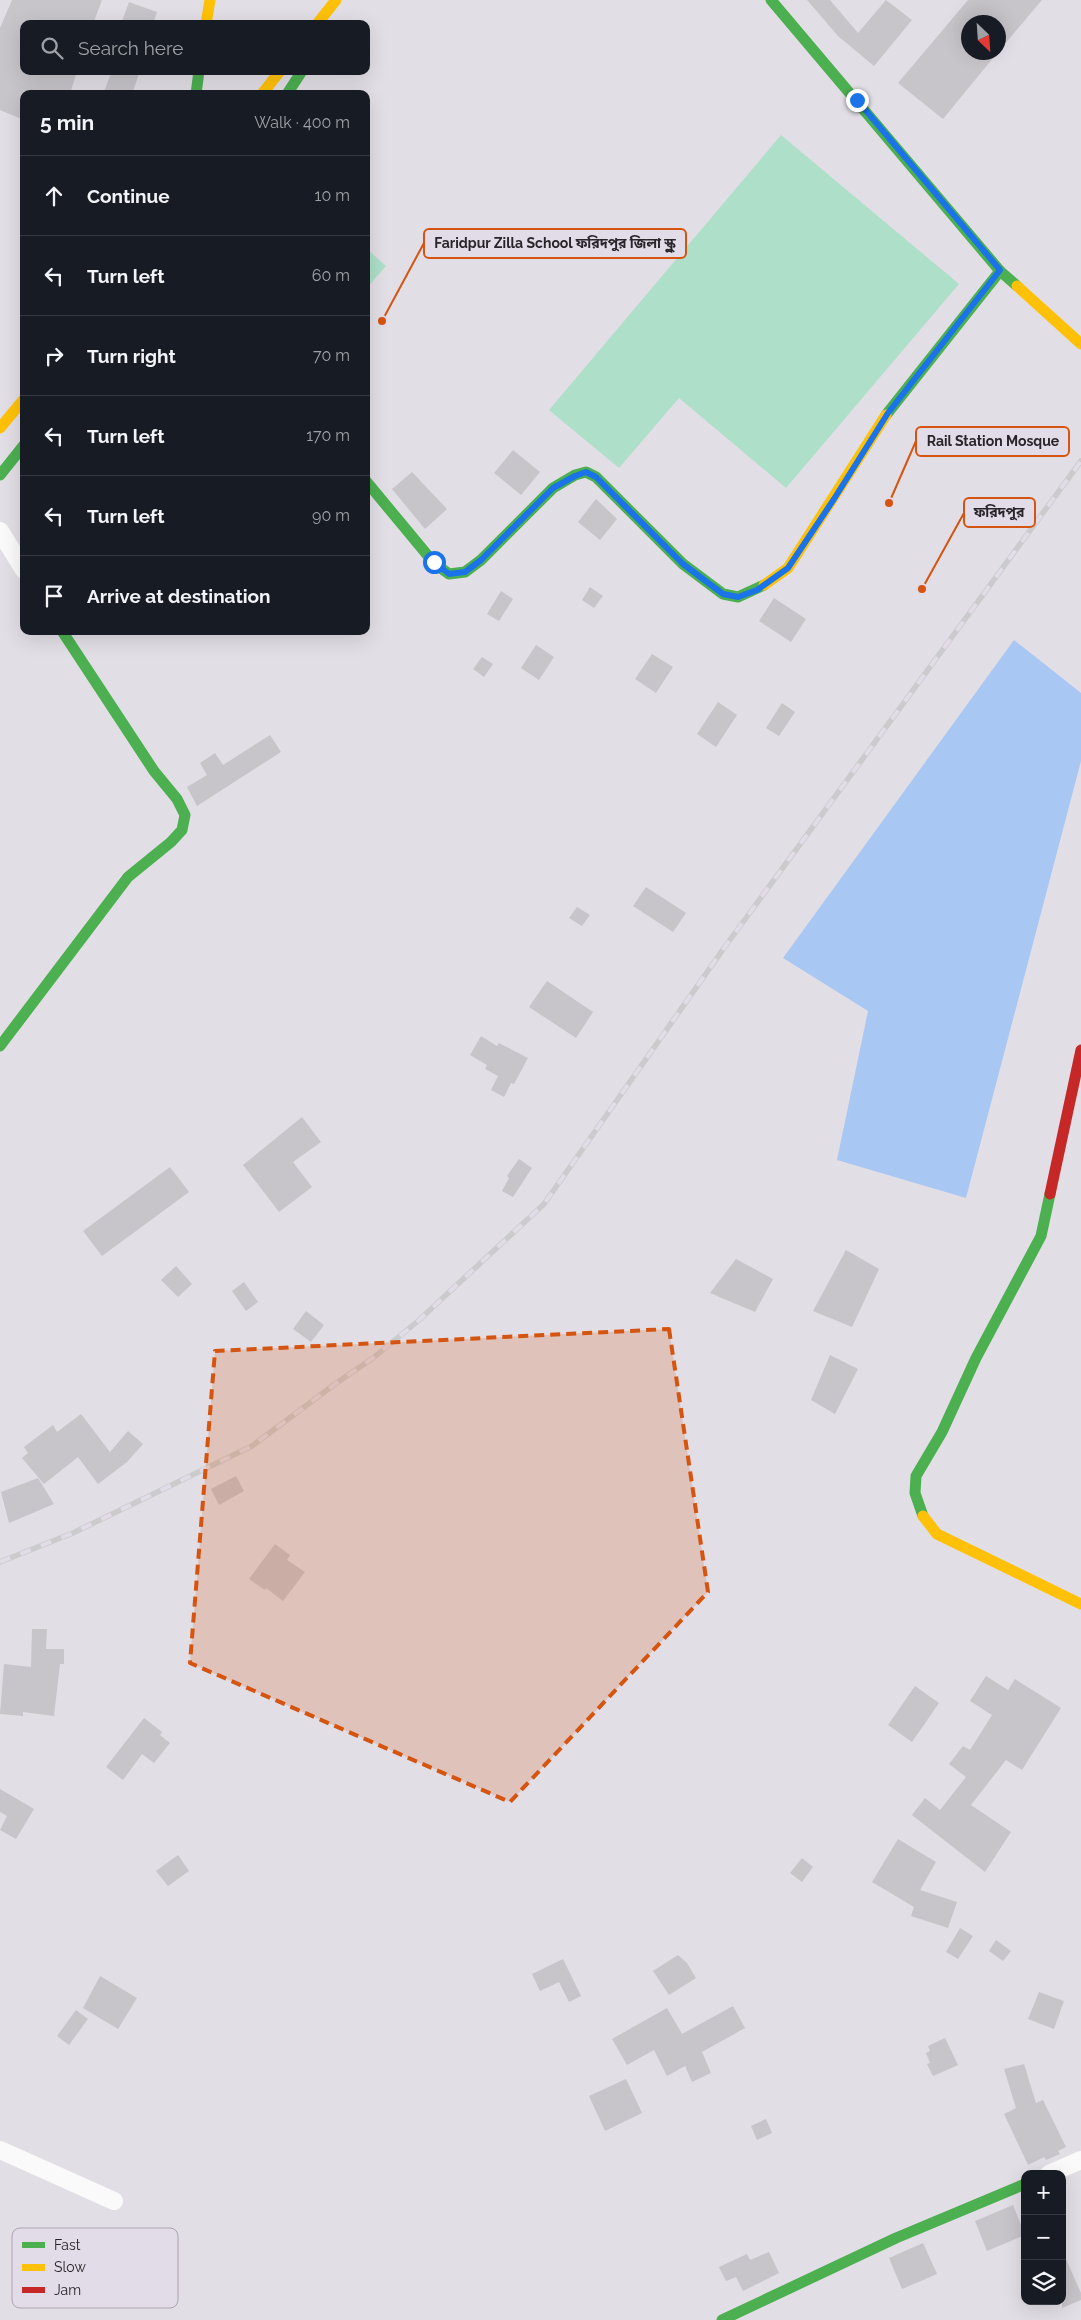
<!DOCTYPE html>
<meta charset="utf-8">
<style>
body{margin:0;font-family:Raleway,"Noto Sans Bengali",sans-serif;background:#20242c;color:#f1f3f6}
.controls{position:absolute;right:15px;bottom:15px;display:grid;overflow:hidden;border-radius:10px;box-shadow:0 5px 20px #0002}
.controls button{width:45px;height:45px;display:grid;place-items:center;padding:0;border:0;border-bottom:1px solid #363941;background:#171b24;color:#f1f3f6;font:25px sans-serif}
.compass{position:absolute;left:961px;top:15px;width:45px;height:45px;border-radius:50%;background:#171b24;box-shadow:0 5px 20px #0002;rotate:155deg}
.stop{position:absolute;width:15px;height:15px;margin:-11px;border:4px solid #1a73e8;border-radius:50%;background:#fff}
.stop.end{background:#1a73e8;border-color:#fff;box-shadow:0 1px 5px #0008}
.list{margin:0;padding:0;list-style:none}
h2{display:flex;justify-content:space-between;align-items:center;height:65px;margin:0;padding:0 20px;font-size:21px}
h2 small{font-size:16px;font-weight:400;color:#9ea1a6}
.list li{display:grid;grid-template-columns:32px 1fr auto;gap:15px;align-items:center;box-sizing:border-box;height:80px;padding:0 20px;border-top:1px solid #363941}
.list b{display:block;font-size:19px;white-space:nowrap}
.list em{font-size:16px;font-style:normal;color:#9ea1a6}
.icon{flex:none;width:28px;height:28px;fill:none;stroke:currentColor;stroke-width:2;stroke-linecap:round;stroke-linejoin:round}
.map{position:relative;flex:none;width:1081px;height:2320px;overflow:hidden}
.search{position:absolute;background:#171b24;box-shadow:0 5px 20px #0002;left:20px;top:20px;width:350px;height:55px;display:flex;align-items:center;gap:12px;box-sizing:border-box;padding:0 18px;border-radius:10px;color:#9ea1a6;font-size:19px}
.panel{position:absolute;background:#171b24;box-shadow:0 5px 20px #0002;left:20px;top:90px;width:350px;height:545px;border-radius:10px}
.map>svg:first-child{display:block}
</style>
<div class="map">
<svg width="1081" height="2320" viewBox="0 0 1081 2320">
<rect width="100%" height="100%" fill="#e2dee5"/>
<g fill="#aedfc8">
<path d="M 781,135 L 959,284 L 786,488 L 679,398 L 619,468 L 549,410 Z"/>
<path d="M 366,248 L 386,266 L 366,289 Z"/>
</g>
<path fill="#a8c7f2" d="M 1014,640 L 1081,693 L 1081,761 L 966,1198 L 837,1160 L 868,1011 L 783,958 Z"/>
<g fill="#c7c4ca">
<path d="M 12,0 L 102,0 L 93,24 L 24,24 L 24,71 L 77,71 L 70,94 L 24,94 L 24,120 L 0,110 L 0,28 Z"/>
<path d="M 807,0 L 830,0 L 858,33 L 886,0 L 912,20 L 874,66 L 838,36 Z"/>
<path d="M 968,0 L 1042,0 L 998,52 L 998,22 L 968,22 L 968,52 L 998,52 L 943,119 L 898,83 Z"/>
<path d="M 129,2 L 157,12 L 153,24 L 121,24 Z"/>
<path d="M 112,71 L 140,71 L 132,94 L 103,94 Z"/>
<path d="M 513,450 L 540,472 L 521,495 L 494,473 Z"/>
<path d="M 412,472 L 447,509 L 425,529 L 392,489 Z"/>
<path d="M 596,499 L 617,519 L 600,540 L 578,522 Z"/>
<path d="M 590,587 L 603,596 L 594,608 L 582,600 Z"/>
<path d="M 501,591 L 513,599 L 499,621 L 487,614 Z"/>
<path d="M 774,598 L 806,619 L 791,642 L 759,621 Z"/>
<path d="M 536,645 L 554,657 L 539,680 L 521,668 Z"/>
<path d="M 652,654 L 673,667 L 656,693 L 635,679 Z"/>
<path d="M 482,657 L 493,664 L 484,677 L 473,669 Z"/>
<path d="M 718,702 L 737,715 L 716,747 L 697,734 Z"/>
<path d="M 782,703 L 795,712 L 779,736 L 766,728 Z"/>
<path d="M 270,735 L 281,752 L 197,806 L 187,787 L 207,775 L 200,763 L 215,753 L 223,765 Z"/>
<path d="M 646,887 L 686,913 L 673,932 L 633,906 Z"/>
<path d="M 577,907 L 590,915 L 582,926 L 569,918 Z"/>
<path d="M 547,981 L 593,1012 L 576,1038 L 529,1007 Z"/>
<path d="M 481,1036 L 497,1046 L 499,1043 L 528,1058 L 514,1084 L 511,1083 L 504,1097 L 491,1090 L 498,1076 L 485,1069 L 487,1065 L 470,1055 Z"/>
<path d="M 302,1117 L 321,1142 L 293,1162 L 312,1187 L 279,1212 L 243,1165 Z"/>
<path d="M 519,1159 L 532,1168 L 513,1197 L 502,1191 L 509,1178 L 507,1176 Z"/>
<path d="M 170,1167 L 189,1192 L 102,1256 L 83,1231 Z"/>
<path d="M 846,1250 L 879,1269 L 852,1327 L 813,1311 Z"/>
<path d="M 736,1259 L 773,1279 L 755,1312 L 710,1293 Z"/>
<path d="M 176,1266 L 192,1284 L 178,1297 L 161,1280 Z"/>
<path d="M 244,1282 L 258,1302 L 246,1311 L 232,1291 Z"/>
<path d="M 306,1311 L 324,1325 L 311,1342 L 293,1329 Z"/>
<path d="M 830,1355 L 858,1369 L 835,1414 L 811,1400 Z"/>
<path d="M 81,1414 L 110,1452 L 128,1431 L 143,1444 L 127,1462 L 98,1484 L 78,1457 L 44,1484 L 22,1458 L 28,1453 L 24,1447 L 53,1425 L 57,1432 Z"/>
<path d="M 236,1476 L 244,1491 L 219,1505 L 211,1489 Z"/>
<path d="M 38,1478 L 54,1504 L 9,1523 L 1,1492 Z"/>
<path d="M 275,1544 L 290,1555 L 287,1560 L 305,1572 L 283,1601 L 266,1588 L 265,1590 L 249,1579 Z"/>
<path d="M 32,1629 L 47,1629 L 46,1649 L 64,1649 L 64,1664 L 60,1664 L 54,1716 L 23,1712 L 23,1716 L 0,1714 L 4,1664 L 31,1667 Z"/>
<path d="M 986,1676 L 1008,1690 L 1015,1679 L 1061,1708 L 1022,1770 L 1006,1760 L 971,1805 L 1011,1832 L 985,1872 L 912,1815 L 925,1798 L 940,1810 L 966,1777 L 949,1764 L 963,1746 L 970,1750 L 992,1715 L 970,1701 Z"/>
<path d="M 915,1686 L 939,1703 L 912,1742 L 888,1725 Z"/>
<path d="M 144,1718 L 162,1732 L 160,1735 L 170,1743 L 154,1763 L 142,1754 L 123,1780 L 106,1767 Z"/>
<path d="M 0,1789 L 34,1809 L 16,1839 L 0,1830 L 7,1816 L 0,1812 Z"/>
<path d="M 898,1839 L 936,1862 L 920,1890 L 957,1902 L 948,1928 L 911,1916 L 914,1907 L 872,1882 Z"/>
<path d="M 178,1855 L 189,1871 L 168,1886 L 156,1871 Z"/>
<path d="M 802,1858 L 813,1867 L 802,1882 L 790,1873 Z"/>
<path d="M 960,1928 L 973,1936 L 958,1959 L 946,1952 Z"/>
<path d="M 996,1940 L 1011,1951 L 1003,1961 L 989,1951 Z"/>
<path d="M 678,1955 L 687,1963 L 696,1978 L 669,1995 L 653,1971 Z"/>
<path d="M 563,1959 L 581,1996 L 569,2002 L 559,1982 L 540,1991 L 532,1974 Z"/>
<path d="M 100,1976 L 137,1998 L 118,2029 L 83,2008 Z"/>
<path d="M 1039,1992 L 1064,2001 L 1054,2029 L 1028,2019 Z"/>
<path d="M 733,2006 L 745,2028 L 702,2052 L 711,2073 L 692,2082 L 685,2066 L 667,2076 L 654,2050 L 627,2065 L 612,2039 L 667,2008 L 682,2034 Z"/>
<path d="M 76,2010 L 88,2019 L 69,2045 L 57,2036 Z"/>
<path d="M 945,2038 L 958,2065 L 933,2076 L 927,2064 L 930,2063 L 926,2053 L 930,2051 L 928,2046 Z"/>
<path d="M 1024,2064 L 1036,2103 L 1043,2100 L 1066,2147 L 1058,2151 L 1060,2154 L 1046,2160 L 1044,2157 L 1028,2165 L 1004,2114 L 1016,2108 L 1004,2069 Z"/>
<path d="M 626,2079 L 642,2113 L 605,2131 L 589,2096 Z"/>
<path d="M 766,2119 L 772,2133 L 757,2140 L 751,2126 Z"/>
<path d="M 1013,2205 L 1025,2235 L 987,2251 L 975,2221 Z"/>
<path d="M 923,2243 L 937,2274 L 902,2289 L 889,2258 Z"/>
<path d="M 1062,2250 L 1081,2293 L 1081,2300 L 1062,2308 Z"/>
<path d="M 769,2252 L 779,2273 L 743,2291 L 736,2277 L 726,2281 L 719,2267 L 747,2254 L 750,2260 Z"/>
</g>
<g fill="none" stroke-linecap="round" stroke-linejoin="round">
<g stroke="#fbfafb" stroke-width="18">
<path d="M 0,531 L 24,570"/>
<path d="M 0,2150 L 114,2201"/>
<path d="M 1049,2174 L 1081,2160"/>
</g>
<g stroke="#4caf50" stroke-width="11">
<path d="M 771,0 L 1000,271 L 1017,286"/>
<path d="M 196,94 L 199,71"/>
<path d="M 287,94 L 302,71"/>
<path d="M 886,415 L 1000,271"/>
<path d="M 0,475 L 24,445"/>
<path d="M 366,481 L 434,563 L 449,574 L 465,572 L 481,560 L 553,488 L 575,475 L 586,472 L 596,477 L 683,564 L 723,594 L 738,597 L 764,585"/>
<path d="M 0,1046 L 128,877 L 171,842 L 182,830 L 185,815 L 177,799 L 154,771 L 62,631"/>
<path d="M 923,1516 L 915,1493 L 916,1476 L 942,1432 L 976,1358 L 1041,1236 L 1050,1194"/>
<path d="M 722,2320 L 896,2238 L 1025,2184"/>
</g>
<g stroke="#ffc107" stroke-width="11">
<path d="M 206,24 L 210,0"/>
<path d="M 317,24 L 336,0"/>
<path d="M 262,94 L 280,71"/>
<path d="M 1017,286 L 1081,344"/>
<path d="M 0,428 L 24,399"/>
<path d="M 764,585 L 788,568 L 886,415"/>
<path d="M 923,1516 L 937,1534 L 1081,1604"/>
</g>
<path stroke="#c62828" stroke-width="11" d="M 1050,1194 L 1081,1050"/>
<defs>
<path id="rail" d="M 0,1562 L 73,1533 L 252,1446 L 335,1384 L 373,1358 L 418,1321 L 544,1204 L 724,948 L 1081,461"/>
</defs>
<use href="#rail" stroke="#cbcacc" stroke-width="5.5"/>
<use href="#rail" stroke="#e2dbe8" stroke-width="4" stroke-dasharray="11" stroke-linecap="butt"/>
</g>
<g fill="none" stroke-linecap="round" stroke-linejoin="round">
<path stroke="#1a73e8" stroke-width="6" d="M 434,562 L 449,574 L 465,572 L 481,560 L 553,488 L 575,476 L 586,472 L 596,477 L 683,564 L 723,594 L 738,597 L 757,590 L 788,568 L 834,499 L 888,413 L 1000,270 L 857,100"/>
</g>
<path fill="#d5540f" fill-opacity="0.2" stroke="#d5540f" stroke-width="4" stroke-dasharray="10 6" stroke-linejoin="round" d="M 669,1329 L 708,1592 L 510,1802 L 190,1663 L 215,1351 Z"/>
<rect x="12" y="2228" width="166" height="80" rx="8" fill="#e2dbe8" stroke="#aaa4af" stroke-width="1"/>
<rect x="22" y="2242" width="23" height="6" fill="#4caf50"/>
<rect x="22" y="2264" width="23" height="7" fill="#ffc107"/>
<rect x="22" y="2287" width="23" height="6" fill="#c62828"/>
<g font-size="14" fill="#28252a">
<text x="54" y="2250">Fast</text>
<text x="54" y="2272">Slow</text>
<text x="54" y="2295">Jam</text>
</g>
<path fill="none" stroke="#d5540f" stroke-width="2" d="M382 321L424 243M889 503L916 441M922 589L964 513"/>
<g fill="#d5540f" stroke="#e2dbe8" stroke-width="2">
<circle cx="382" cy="321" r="5"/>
<circle cx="889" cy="503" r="5"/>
<circle cx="922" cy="589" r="5"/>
</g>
<g fill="#e2dbe8" stroke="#d5540f" stroke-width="2">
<rect x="424" y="229" width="262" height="29" rx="5"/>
<rect x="916" y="427" width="153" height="29" rx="5"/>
<rect x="964" y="498" width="71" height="29" rx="5"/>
</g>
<g font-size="14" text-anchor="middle" font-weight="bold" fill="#28252a">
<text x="555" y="248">Faridpur Zilla School ফরিদপুর জিলা স্কুল</text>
<text x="993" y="446">Rail Station Mosque</text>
<text x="999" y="517">ফরিদপুর</text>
</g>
</svg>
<div class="controls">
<button>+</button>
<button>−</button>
<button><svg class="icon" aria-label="layers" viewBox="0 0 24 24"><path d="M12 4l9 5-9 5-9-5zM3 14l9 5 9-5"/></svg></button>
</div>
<svg class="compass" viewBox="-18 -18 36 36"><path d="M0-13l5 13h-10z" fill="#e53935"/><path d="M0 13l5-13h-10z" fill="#9ea1a6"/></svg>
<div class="stop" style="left:434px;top:562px"></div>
<div class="stop end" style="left:857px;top:100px"></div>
<div class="search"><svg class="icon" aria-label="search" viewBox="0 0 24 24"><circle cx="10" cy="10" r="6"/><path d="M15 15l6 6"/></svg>Search here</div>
<section class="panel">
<h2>5 min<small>Walk · 400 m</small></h2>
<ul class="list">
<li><svg class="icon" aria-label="ahead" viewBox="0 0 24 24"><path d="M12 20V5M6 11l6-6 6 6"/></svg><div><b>Continue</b></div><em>10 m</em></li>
<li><svg class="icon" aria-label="left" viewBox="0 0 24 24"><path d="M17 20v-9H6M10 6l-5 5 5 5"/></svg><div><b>Turn left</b></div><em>60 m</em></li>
<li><svg class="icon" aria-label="right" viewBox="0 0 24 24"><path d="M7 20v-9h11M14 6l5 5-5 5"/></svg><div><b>Turn right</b></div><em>70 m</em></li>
<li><svg class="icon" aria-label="left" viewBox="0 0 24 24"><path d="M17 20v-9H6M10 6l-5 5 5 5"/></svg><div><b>Turn left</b></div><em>170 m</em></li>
<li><svg class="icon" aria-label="left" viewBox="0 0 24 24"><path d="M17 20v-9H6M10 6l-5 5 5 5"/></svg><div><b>Turn left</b></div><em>90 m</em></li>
<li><svg class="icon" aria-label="arrive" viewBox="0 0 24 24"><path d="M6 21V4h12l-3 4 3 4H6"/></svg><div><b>Arrive at destination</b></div></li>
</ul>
</section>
</div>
